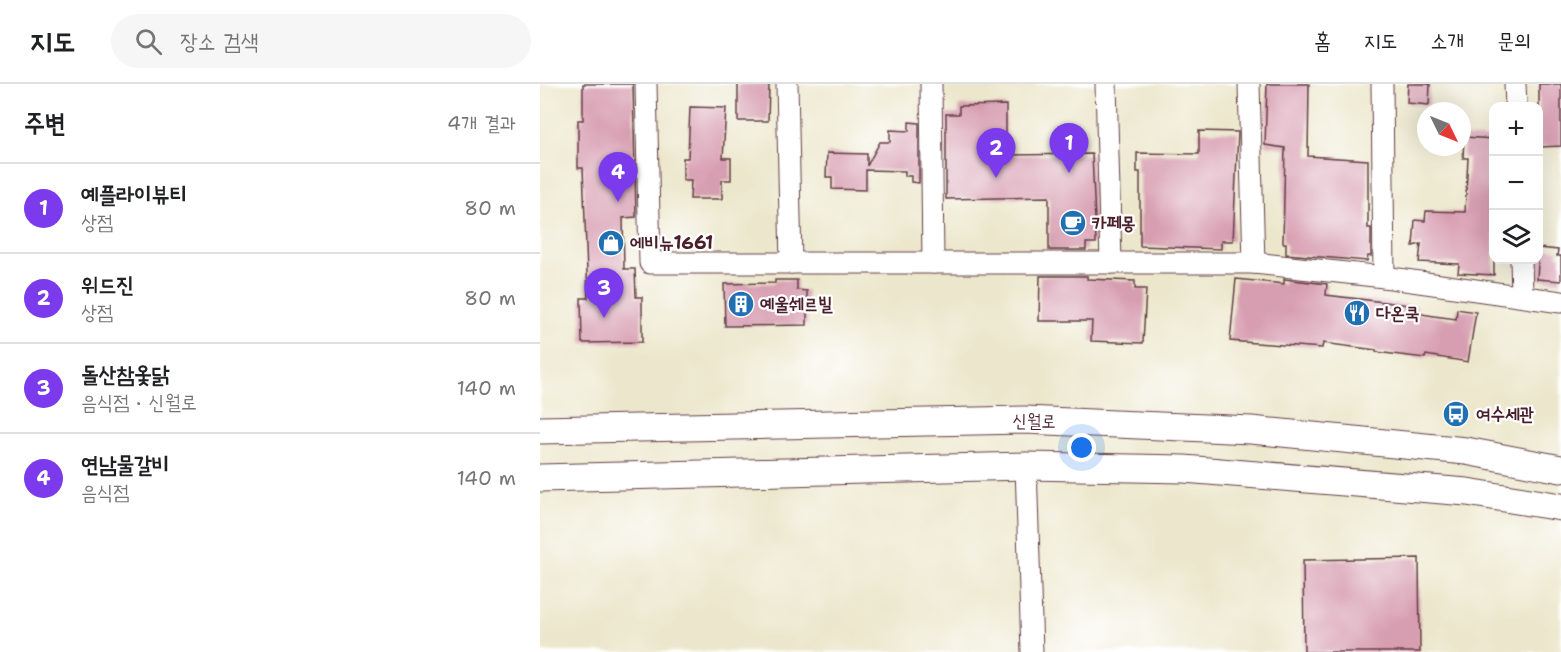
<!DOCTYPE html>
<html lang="ko">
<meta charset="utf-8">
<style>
body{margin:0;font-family:"Shantell Sans","Poor Story",sans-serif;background:#f6f6f6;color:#202124}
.controls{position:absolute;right:18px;top:18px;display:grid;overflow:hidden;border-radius:12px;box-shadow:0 6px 24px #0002}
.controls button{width:54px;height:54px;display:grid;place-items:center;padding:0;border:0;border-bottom:2px solid #e0e0e0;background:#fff;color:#202124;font:30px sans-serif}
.compass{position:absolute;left:877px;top:18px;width:54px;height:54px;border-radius:50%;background:#fff;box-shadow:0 6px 24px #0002;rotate:133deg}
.you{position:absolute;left:542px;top:364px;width:21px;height:21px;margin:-15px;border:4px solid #fff;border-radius:50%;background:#1a73e8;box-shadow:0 0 0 9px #1a73e833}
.badge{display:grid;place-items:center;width:39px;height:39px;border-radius:50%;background:#7c3aed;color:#fff;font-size:20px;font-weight:700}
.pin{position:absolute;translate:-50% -50px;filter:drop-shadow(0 2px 3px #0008)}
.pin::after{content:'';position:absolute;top:32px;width:21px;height:18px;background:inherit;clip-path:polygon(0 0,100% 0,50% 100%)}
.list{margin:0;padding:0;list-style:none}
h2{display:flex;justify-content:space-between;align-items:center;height:78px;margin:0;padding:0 24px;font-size:26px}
h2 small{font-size:20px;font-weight:400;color:#757577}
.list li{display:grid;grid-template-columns:39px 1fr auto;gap:18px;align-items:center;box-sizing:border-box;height:90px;padding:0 24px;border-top:2px solid #e0e0e0}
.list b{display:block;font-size:22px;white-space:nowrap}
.list p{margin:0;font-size:20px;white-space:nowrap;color:#757577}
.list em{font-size:20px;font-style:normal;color:#757577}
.icon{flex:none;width:33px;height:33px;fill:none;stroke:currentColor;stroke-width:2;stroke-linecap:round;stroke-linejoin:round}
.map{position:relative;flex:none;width:1021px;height:568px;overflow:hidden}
header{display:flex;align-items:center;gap:36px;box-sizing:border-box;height:84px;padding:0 30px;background:#fff;border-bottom:2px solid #e0e0e0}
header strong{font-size:28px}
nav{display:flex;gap:33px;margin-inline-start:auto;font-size:21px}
.search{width:420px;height:54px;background:#f6f6f6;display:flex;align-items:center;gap:15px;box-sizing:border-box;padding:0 21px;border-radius:33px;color:#757577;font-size:22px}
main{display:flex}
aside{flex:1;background:#fff}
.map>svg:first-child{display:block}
</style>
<header>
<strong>지도</strong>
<div class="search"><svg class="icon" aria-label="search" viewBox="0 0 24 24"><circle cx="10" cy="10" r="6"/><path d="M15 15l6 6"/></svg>장소 검색</div>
<nav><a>홈</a><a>지도</a><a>소개</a><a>문의</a></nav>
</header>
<main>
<aside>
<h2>주변<small>4개 결과</small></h2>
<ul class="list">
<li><span class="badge">1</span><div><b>예플라이뷰티</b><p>상점</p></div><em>80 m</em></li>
<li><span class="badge">2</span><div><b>위드진</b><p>상점</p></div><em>80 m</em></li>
<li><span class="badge">3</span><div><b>돌산참옻닭</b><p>음식점 · 신월로</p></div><em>140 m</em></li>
<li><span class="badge">4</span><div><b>연남물갈비</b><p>음식점</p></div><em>140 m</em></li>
</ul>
</aside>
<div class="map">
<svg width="1021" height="568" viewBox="0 0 1021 568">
<rect width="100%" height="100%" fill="#fff"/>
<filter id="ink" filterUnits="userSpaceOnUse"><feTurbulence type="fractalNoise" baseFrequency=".0167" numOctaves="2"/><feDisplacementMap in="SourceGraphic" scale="12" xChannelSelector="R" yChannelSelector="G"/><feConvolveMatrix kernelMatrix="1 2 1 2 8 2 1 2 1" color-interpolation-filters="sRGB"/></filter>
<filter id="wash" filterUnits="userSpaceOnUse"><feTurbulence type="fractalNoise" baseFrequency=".008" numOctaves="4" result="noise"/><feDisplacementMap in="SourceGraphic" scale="24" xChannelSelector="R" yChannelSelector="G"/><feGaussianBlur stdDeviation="1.35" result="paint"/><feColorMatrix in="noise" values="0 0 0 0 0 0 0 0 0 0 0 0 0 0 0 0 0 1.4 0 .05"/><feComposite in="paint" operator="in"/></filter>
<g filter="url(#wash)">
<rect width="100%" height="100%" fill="#ece7cc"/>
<g id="blocks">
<g fill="#d79db1">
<path d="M 43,0 L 93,0 L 96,133 L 83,134 L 84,185 L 95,185 L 96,213 L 102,213 L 102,258 L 42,259 L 41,214 L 48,214 L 43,84 L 38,84 L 38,36 L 43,36 Z"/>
<path d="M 198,0 L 229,0 L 228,37 L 198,37 Z"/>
<path d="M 727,0 L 769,0 L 768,72 L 828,76 L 828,144 L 831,144 L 831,172 L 828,172 L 827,177 L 746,170 L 746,159 L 743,159 L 745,64 L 725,61 Z"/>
<path d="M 868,0 L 890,0 L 889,21 L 867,19 Z"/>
<path d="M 999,0 L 1021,0 L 1021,62 L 999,63 Z"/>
<path d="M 466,21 L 466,71 L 552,70 L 556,159 L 546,159 L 546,166 L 509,166 L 509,113 L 406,115 L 406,30 L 419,30 L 419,22 Z"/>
<path d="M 150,23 L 186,24 L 183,74 L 191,74 L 191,96 L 182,96 L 182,115 L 150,115 L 151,96 L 143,96 L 143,74 L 148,74 Z"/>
<path d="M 369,38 L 379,39 L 379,99 L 371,98 L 371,92 L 365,92 L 365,87 L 326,86 L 326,106 L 292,105 L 292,93 L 286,93 L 287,69 L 327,70 L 327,82 L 340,58 L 350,58 L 350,46 L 369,47 Z"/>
<path d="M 659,47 L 698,48 L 693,157 L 681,157 L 681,165 L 600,162 L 600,88 L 597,88 L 597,69 L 659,70 Z"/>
<path d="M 924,53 L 954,55 L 954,191 L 918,189 L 919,180 L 879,178 L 881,160 L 873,162 L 875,136 L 885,137 L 886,127 L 925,128 L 928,74 L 923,74 Z"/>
<path d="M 999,164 L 1018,166 L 1017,172 L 1021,172 L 1021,197 L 997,195 Z"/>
<path d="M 500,192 L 547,192 L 547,195 L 595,197 L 595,205 L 606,205 L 603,259 L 551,257 L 552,237 L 499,237 Z"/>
<path d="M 696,195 L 744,200 L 744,195 L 787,200 L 786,211 L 877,222 L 876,229 L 894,232 L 916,235 L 917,225 L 936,228 L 928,278 L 886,271 L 885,274 L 836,268 L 836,266 L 783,259 L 782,264 L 690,257 Z"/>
<path d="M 235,196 L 257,196 L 257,206 L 267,207 L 267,241 L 185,242 L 184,200 L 235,199 Z"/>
<path d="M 879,474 L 880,568 L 764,568 L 763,476 Z"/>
</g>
</g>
</g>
<g filter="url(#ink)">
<use href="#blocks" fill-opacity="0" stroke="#623d43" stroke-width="1.5"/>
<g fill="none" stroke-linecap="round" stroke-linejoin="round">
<defs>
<g id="minor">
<path d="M 106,0 L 110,179 L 714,179 L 844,193 L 1021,218"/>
<path d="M 247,0 L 251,179"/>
<path d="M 391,0 L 393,179"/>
<path d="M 566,0 L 571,179"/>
<path d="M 709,0 L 714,179"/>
<path d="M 842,0 L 844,193"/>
<path d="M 975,0 L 976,22"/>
<path d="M 981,176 L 982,211"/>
<path d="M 486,382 L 492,568"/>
</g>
<g id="tertiary">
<path d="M 0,346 L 485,336 L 711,346 L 926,367 L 1021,385"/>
<path d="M 0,394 L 486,382 L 644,385 L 927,408 L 1021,423"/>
</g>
</defs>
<use href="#minor" stroke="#623d43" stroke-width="23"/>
<use href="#tertiary" stroke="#623d43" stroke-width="29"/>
<use href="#minor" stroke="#fff" stroke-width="21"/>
<use href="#tertiary" stroke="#fff" stroke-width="27"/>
</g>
</g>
<defs>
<symbol id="cafe-disc" viewBox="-11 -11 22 22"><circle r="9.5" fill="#1f6fb2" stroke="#fff"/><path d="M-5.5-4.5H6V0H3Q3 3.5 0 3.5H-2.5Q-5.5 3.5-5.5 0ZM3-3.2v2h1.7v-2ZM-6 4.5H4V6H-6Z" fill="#fff"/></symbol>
<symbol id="shop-disc" viewBox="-11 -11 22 22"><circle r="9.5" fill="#1f6fb2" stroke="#fff"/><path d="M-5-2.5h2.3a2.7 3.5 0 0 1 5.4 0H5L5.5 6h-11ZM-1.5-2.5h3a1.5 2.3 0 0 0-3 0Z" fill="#fff"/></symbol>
<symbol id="building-disc" viewBox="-11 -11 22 22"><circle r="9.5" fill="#1f6fb2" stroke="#fff"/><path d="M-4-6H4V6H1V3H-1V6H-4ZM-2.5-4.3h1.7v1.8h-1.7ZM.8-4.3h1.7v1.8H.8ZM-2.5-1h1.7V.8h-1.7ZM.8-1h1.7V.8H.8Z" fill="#fff"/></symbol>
<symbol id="restaurant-disc" viewBox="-11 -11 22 22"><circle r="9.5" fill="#1f6fb2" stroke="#fff"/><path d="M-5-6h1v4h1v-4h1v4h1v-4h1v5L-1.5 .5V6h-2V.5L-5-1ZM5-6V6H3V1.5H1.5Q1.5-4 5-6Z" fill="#fff"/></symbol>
<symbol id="bus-disc" viewBox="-11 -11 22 22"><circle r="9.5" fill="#1f6fb2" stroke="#fff"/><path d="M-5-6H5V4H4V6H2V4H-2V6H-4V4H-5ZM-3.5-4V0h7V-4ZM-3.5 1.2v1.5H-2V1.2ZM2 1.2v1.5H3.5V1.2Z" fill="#fff"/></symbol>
</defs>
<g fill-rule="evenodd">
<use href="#cafe-disc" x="518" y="124" width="30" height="30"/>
<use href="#shop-disc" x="56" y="144" width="30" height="30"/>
<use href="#building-disc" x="186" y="205" width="30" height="30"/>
<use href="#restaurant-disc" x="802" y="214" width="30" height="30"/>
<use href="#bus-disc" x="901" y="315" width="30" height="30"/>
</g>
<g text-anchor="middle" stroke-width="4.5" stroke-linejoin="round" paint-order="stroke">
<g font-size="18" font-weight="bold" fill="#4a1f2b" stroke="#fff" text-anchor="start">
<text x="552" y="145">카페몽</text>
<text x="90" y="165">에비뉴1661</text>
<text x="220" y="226">예울쉐르빌</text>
<text x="836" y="235">다온쿡</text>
<text x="936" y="336">여수세관</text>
</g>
<g font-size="18" fill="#4a1f2b" stroke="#fff">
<text transform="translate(494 337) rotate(1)" y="6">신월로</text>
</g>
</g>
</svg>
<div class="controls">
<button>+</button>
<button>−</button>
<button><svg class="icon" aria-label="layers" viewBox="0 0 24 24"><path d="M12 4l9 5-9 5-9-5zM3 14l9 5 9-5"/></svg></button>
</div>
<svg class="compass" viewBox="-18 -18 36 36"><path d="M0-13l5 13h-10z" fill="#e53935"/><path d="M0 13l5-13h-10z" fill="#757577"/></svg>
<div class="you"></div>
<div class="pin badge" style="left:529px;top:89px">1</div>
<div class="pin badge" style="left:456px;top:94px">2</div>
<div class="pin badge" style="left:64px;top:234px">3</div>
<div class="pin badge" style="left:78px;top:118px">4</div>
</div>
</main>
